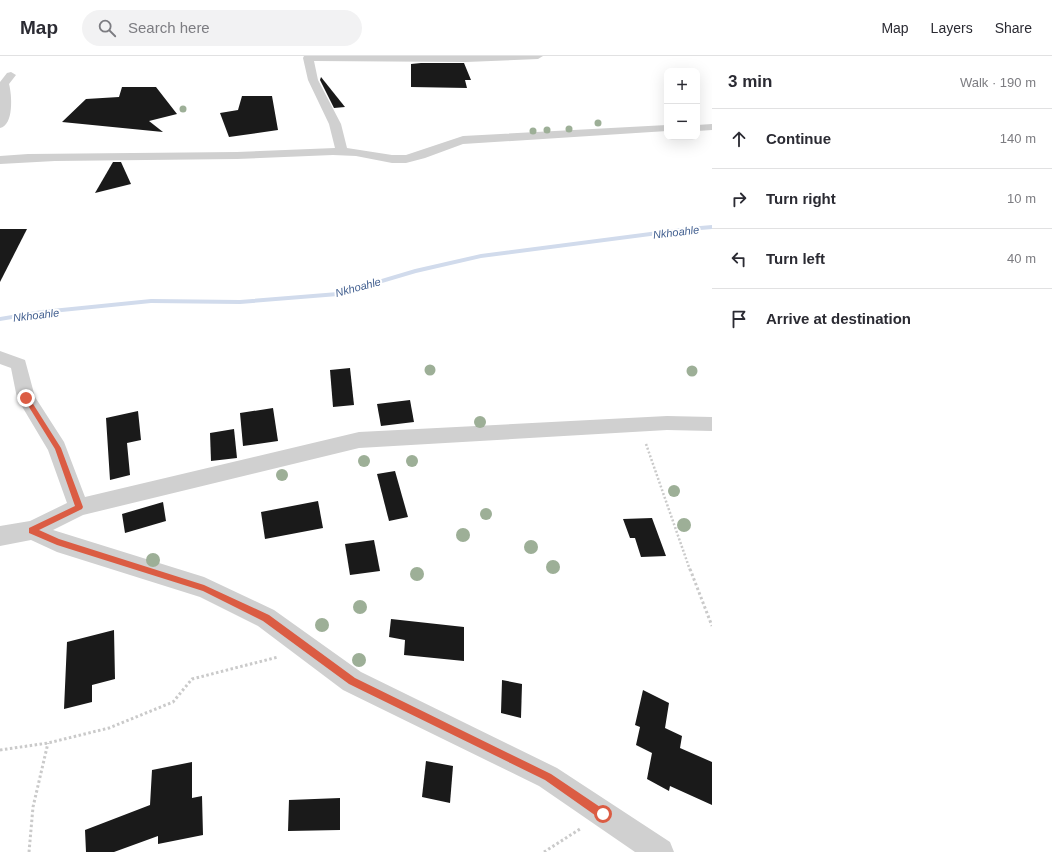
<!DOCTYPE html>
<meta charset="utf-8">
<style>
body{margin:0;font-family:Arial,sans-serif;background:#f2f2f3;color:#2b2b33}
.controls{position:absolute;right:12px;top:12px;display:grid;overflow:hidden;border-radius:8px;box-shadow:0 4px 16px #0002}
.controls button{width:36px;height:36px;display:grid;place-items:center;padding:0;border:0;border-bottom:1px solid #e1e1e2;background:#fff;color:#2b2b33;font:20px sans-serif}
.stop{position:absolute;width:12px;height:12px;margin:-9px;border:3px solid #db5c43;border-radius:50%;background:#fff}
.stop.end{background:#db5c43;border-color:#fff;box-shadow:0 1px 4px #0008}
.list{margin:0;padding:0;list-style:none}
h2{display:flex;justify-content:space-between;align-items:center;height:52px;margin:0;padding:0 16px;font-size:17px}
h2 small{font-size:13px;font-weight:400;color:#7c7c81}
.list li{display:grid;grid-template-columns:26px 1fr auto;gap:12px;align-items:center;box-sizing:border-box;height:60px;padding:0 16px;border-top:1px solid #e1e1e2}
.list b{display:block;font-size:15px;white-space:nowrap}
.list em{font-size:13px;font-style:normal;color:#7c7c81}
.icon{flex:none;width:22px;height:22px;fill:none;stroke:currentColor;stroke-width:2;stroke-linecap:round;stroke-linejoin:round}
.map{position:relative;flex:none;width:712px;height:796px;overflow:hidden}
header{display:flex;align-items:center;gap:24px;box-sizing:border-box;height:56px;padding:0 20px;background:#fff;border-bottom:1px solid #e1e1e2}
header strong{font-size:19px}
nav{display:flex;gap:22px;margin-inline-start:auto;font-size:14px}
.search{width:280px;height:36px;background:#f2f2f3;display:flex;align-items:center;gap:10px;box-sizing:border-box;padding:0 14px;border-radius:22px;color:#7c7c81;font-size:15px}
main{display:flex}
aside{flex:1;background:#fff}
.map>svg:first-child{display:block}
</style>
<header>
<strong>Map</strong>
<div class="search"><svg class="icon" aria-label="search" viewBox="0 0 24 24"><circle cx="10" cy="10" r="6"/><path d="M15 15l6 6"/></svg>Search here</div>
<nav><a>Map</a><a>Layers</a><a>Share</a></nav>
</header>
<main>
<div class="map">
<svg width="712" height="796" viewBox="0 0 712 796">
<rect width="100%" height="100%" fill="#fff"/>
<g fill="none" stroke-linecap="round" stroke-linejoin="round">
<path fill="#d1dbec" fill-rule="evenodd" d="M 712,169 L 712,173 L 689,175 L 481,202 L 416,217 L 338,240 L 240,248 L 151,247 L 42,258 L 0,265 L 0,261 L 42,254 L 151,243 L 240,244 L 338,236 L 415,213 L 481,198 L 689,171 Z"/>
</g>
<g fill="#1a1a1a">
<path d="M 421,7 L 464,7 L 471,24 L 465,24 L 467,32 L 411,31 L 411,8 Z"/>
<path d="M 321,21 L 345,51 L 334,52 L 320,24 Z"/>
<path d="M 122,31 L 156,31 L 177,58 L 149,65 L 163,76 L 62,66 L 86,43 L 119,41 Z"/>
<path d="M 242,40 L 272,40 L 278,74 L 229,81 L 220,57 L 238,54 Z"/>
<path d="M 113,106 L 121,106 L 131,128 L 95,137 Z"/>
<path d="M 0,173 L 27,173 L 0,226 Z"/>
<path d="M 350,312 L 354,349 L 333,351 L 330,314 Z"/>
<path d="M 410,344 L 414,366 L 381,370 L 377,348 Z"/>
<path d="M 273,352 L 278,385 L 243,390 L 240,357 Z"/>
<path d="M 138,355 L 141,384 L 127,387 L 130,419 L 110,424 L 106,362 Z"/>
<path d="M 234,373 L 237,402 L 211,405 L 210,377 Z"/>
<path d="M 395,415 L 408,461 L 389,465 L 377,418 Z"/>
<path d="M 318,445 L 323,472 L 265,483 L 261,456 Z"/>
<path d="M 163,446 L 166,465 L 125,477 L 122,458 Z"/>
<path d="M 652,462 L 666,500 L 641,501 L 635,482 L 630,482 L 623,463 Z"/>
<path d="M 374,484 L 380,515 L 350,519 L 345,488 Z"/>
<path d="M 391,563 L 464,571 L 464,605 L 404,599 L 405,584 L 389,581 Z"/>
<path d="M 114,574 L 115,623 L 92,629 L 92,646 L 64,653 L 67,586 Z"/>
<path d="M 502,624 L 522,628 L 521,662 L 501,657 Z"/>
<path d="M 643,634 L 669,647 L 665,672 L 682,680 L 680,692 L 712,706 L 712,749 L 670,730 L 669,735 L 647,723 L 652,697 L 636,689 L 640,671 L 635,669 Z"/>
<path d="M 426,705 L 453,710 L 450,747 L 422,741 Z"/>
<path d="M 192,706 L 192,742 L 202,740 L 203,779 L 158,788 L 158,780 L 114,796 L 86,796 L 85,774 L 150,749 L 152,714 Z"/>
<path d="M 340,742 L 340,774 L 288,775 L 289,744 Z"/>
</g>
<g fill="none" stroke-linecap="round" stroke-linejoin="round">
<path stroke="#cacaca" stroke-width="2.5" stroke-dasharray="2 2" stroke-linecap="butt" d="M 646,388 L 690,514"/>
<g stroke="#cacaca" stroke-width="3" stroke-dasharray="2.5 2.5" stroke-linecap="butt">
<path d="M 690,513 L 712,570"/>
<path d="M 0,694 L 48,687 L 109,672 L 173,646 L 192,623 L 278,601"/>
<path d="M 29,796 L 33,751 L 48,687"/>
<path d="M 544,796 L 580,773"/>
</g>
<g fill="#d0d0d0" fill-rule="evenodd">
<path d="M 304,0 L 543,0 L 538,3 L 466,6 L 314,5 L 318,24 L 341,68 L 347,92 L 392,99 L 406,99 L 463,80 L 667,69 L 667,75 L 463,88 L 425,102 L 406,107 L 392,107 L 356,100 L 333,99 L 237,103 L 55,105 L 0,108 L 0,100 L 28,98 L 237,96 L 335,92 L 329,68 L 308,24 L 303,2 Z"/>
<path d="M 11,16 L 16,19 L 9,28 C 12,39 14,69 0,72 L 0,26 L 7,17 Z"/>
<path d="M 712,68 L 712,74 L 697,75 L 697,69 Z"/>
<path d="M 0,295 L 25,304 L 35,341 L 64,386 L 85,441 L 359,376 L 667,360 L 712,361 L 712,375 L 667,374 L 359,392 L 83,459 L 53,474 L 204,521 L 274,554 L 361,616 L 557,712 L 670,786 L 674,796 L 635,796 L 539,730 L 343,634 L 258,570 L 200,541 L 57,496 L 31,484 L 0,490 L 0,470 L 30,465 L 67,447 L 48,394 L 17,342 L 11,312 L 0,308 Z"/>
</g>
</g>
<g fill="#9daf97">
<circle cx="183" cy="53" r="3.5"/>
<circle cx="598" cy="67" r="3.5"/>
<circle cx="569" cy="73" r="3.5"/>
<circle cx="547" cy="74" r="3.5"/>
<circle cx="533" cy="75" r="3.5"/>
<circle cx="430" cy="314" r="5.5"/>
<circle cx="692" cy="315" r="5.5"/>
<circle cx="480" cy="366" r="6"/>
<circle cx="364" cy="405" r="6"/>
<circle cx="412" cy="405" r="6"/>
<circle cx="282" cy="419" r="6"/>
<circle cx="674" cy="435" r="6"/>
<circle cx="486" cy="458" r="6"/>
<circle cx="684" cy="469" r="7"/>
<circle cx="463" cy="479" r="7"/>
<circle cx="531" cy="491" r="7"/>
<circle cx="153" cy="504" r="7"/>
<circle cx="553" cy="511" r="7"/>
<circle cx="417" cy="518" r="7"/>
<circle cx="360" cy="551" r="7"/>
<circle cx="322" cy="569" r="7"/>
<circle cx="359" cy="604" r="7"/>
</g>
<path fill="#db5c43" d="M 24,340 L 28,340 L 61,392 L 83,451 L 82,453 L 39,474 L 59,483 L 204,529 L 269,559 L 355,622 L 551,718 L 606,755 L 606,762 L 599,762 L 545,724 L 349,628 L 263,565 L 203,535 L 57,489 L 29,477 L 29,472 L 75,450 L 55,393 L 24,343 Z"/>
<g text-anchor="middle" stroke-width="4" stroke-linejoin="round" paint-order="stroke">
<g font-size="11" font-style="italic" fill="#446191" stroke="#fff">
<text transform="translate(676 176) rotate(-7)" y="4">Nkhoahle</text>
<text transform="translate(358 231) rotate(-15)" y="4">Nkhoahle</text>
<text transform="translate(36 259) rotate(-7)" y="4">Nkhoahle</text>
</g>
</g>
</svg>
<div class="controls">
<button>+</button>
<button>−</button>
</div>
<div class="stop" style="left:603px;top:758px"></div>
<div class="stop end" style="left:26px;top:342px"></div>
</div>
<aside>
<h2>3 min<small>Walk · 190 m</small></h2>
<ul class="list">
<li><svg class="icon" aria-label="ahead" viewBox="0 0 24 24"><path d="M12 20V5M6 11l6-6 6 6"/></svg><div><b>Continue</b></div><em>140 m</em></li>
<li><svg class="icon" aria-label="right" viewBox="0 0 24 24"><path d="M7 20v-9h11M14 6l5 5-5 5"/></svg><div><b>Turn right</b></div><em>10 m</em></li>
<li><svg class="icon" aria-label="left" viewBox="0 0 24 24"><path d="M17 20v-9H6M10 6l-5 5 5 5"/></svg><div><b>Turn left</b></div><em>40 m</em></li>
<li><svg class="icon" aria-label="arrive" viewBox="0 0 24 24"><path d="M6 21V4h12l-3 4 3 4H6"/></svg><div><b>Arrive at destination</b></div></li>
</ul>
</aside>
</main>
